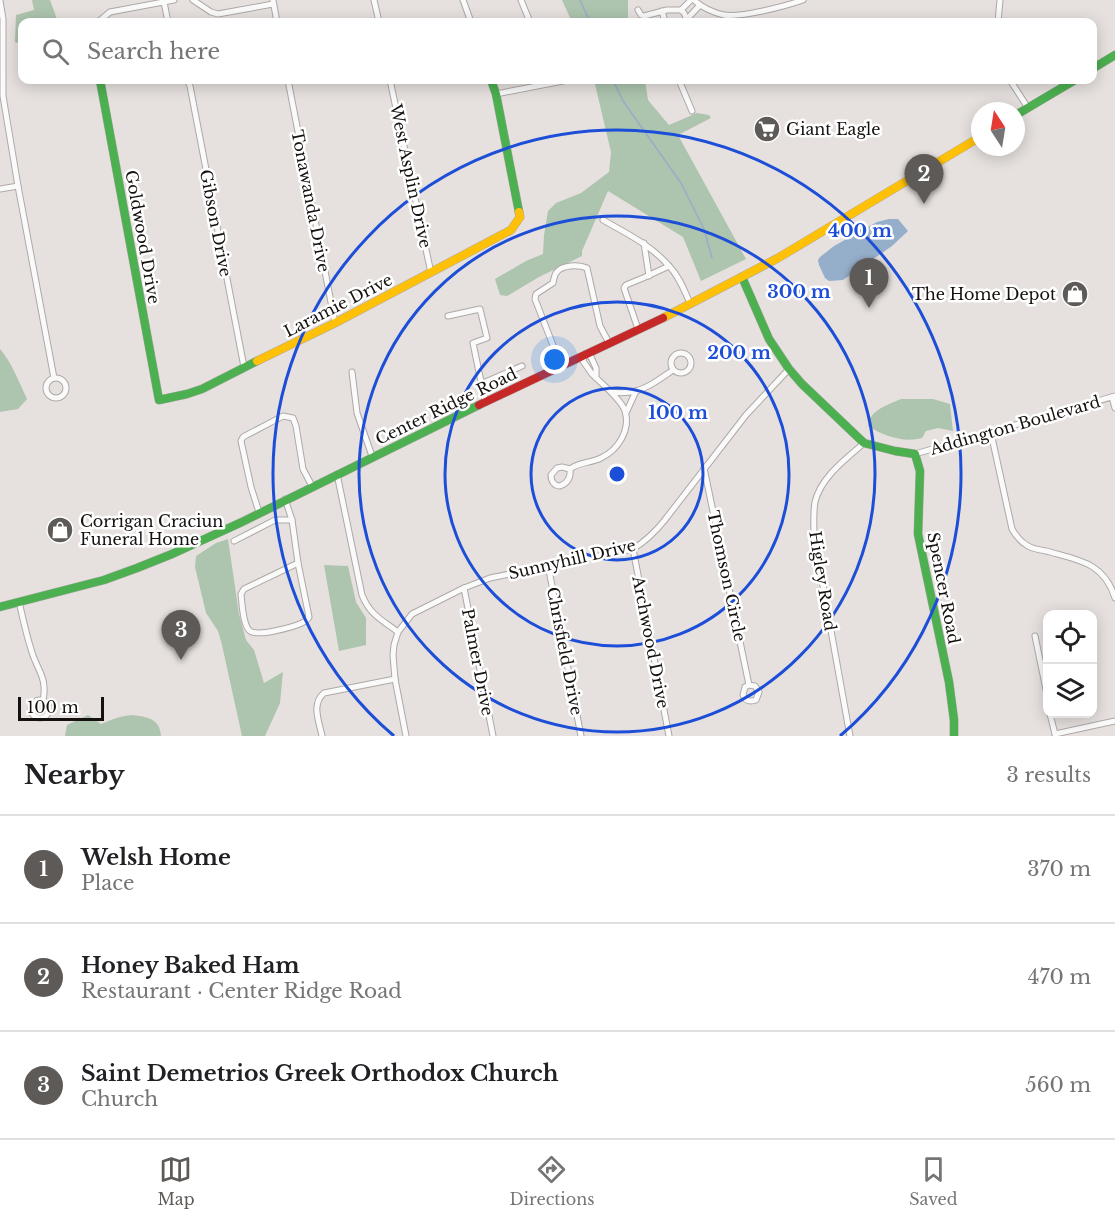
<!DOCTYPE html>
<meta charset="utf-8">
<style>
body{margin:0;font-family:"Libre Baskerville",serif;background:#f2f2f2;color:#202124}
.controls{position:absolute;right:18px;bottom:18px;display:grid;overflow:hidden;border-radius:12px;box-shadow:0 3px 15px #0003}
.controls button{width:54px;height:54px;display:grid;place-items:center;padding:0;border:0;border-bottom:2px solid #e0e0e0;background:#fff;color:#202124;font:30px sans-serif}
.compass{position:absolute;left:971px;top:102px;width:54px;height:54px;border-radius:50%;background:#fff;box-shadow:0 3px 15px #0003;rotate:348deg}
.scale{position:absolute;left:18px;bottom:15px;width:86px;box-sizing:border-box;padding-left:6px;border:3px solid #14110f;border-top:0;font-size:16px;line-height:21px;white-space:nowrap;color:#14110f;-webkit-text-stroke:4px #fff;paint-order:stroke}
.you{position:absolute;left:555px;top:360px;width:21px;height:21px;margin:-15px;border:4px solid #fff;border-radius:50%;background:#1a73e8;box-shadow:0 0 0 9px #1a73e833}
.badge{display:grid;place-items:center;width:39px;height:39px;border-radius:50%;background:#5e5a57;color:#fff;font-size:20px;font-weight:700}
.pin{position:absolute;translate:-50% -50px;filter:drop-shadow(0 2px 3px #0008)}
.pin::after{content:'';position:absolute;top:32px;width:21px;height:18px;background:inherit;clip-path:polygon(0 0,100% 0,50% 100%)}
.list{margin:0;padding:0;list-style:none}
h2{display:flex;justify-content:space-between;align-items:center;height:78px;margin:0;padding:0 24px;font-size:26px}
h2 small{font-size:20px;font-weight:400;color:#757577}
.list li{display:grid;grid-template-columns:39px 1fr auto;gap:18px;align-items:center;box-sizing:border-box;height:108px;padding:0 24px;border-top:2px solid #e0e0e0}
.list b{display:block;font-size:22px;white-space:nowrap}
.list p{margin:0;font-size:20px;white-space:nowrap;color:#757577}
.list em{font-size:20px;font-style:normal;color:#757577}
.icon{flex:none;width:33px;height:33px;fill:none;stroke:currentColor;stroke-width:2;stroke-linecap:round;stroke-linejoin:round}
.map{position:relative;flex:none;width:1115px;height:736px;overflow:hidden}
.search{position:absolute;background:#fff;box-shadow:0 3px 15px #0003;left:18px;right:18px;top:18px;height:66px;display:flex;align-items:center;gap:15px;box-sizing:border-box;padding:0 21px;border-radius:12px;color:#757577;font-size:22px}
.sheet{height:402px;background:#fff}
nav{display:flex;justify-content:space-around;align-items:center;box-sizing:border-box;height:84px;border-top:2px solid #e0e0e0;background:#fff;font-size:16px;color:#757577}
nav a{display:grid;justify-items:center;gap:3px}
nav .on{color:#5e5a57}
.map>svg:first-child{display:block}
</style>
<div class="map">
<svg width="1115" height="736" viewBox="0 0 1115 736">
<rect width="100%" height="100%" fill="#e6e1de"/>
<g fill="#adc4ae">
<path d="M 32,0 L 50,0 L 58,22 L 22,22 L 22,44 L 15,42 L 16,15 L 34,10 Z"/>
<path d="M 562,0 L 628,0 L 628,22 L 572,22 Z"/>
<path d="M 594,80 L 645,80 L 648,100 L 669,125 L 697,113 L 709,115 L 711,118 L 678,135 L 746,259 L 701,281 L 683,237 L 608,191 L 582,251 L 582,256 L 539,277 L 507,296 L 500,295 L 495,279 L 526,261 L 543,254 L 544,235 L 548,211 L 556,203 L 581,193 L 609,172 L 611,152 Z"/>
<path d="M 0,349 C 12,363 19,382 27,399 L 18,409 L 0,412 Z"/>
<path d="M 901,399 L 933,399 L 950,404 L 953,431 L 938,428 L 926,431 L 922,438 C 903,443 884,436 868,426 C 869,410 888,405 901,399 Z"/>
<path d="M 228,539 L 239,614 L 246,640 L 254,650 L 264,683 L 283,672 L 280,703 L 265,736 L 242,736 L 222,645 L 218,631 L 206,613 L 195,567 L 196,556 L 216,543 Z"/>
<path d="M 324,565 L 348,566 L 356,602 L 366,618 L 366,645 L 339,651 Z"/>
<path d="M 88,715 L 101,724 C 119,717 129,712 148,718 C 157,721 160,726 161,736 L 65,736 L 67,725 Z"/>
</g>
<path fill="#95aeca" d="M 889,219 L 898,219 L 908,231 L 892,246 L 843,280 L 829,281 L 825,278 L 819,265 L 818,260 L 820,257 L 834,246 L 877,222 Z"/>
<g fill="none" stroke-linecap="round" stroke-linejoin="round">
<g stroke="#95aeca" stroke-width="1.5">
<path d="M 580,0 L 590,22"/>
<path d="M 613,80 L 623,101 L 681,183 L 704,229 L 712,258"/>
</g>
<defs>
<g id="street">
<path d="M 193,0 L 211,12 L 218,14 L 273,4"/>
<path d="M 273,0 L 277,22"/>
<path d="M 374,0 L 379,22"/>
<path d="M 463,0 L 471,22"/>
<path d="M 521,0 L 530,22"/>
<path d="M 694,0 C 701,7 714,13 724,15 C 740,18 786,6 803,0"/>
<path d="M 0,1 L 3,19 L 3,96 L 18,186 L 54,378"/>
<path d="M 164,2 L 168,22"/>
<path d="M 638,10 L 641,15 L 644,16 L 667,10 L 681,10 L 684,13 L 688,22"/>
<path d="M 681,10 L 691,0"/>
<path d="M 662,11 L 665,22"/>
<path d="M 687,19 L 700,5"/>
<path d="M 98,22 L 110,12 L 174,0"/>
<path d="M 998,22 L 1000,0"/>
<path d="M 187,80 L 190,86 L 244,367"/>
<path d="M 288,80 L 335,323"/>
<path d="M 390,80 L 431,273"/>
<path d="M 679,80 L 692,111"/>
<path d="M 1010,80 L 1028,108"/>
<path d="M 496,94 L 568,80"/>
<path d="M 0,189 L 18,186"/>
<path d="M 603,220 C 626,233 651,245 669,266 C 679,276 684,290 690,303"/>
<path d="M 644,243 L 649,276"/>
<path d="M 448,316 L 480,309 L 487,338 L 473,343 L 485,401"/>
<path d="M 638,329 L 624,288 L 626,285 L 643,278 L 669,266"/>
<circle cx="681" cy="363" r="10"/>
<path d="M 561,366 L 535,299 L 536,294 L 553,283 C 553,282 555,274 556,273 C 562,264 579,265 587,268 L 600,326 L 609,343"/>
<path d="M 352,372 L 357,413 L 372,456"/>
<circle cx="56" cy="388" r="10"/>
<path d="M 596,378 L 596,368 L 591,357 L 585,354 L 583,361 L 592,374 L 611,392 C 618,393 624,393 631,392 C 646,390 661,378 673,370"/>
<path d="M 481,384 L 522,366"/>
<path d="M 1112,397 L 1115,408"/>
<path d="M 626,413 L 636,391"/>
<path d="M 991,433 L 1012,529 C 1016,536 1021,542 1028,546 C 1033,549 1040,550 1046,551 C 1078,560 1104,562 1115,598"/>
<path d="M 915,454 L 1115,396"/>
<path d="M 704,468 L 749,685 L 745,687 L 743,695 C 745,701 750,702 756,700 L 759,692 L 755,686 L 749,685"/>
<path d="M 570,469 C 571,477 568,483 560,486 C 554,486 551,481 551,475 L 557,468 L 562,467 L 570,469 C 579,462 591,463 601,458 C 618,450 631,430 625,411 C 623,404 616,398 611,392"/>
<path d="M 337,474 L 362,595 C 370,615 382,620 398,632"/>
<path d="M 285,499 L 292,520 L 298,563"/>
<path d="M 259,512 L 251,487 L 241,441 L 243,437 L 283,416 L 293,418 L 296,426 L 303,469 L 312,486"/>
<path d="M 234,541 L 275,520 L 292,520"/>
<path d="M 633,549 L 669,736"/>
<path d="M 298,563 L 309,617 C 306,621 307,621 302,623 C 293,627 258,637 250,631 C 243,626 242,603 241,594 L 244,589 Z"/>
<path d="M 548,565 L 581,736"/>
<path d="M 464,588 L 493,736"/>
<path d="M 19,602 C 23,618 26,634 31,649 C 36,669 48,677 43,700"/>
<path d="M 1035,636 L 1048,699"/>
<circle cx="40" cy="709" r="9"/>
<path d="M 1050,714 L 1055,734"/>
<path d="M 1055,734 L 1115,721"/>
<path d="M 322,736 C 319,721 311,704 324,693 L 395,679"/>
<path d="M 406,736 L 395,679 L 393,655 L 394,645 L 398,632 L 412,614 L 464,588 L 490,578 L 633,549 C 646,541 655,532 664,521 L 746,415 L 789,369"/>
<path d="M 850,736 L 814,536 C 814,524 813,513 815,502 C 821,477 846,459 864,443"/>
</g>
<g id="fast">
<path d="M 1092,69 L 1115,55"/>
<path d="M 100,80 L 159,400 L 187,394 L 202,389 L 257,361"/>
<path d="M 491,80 L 496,94 L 519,212"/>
<path d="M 1016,115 L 1075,80"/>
<path d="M 742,277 L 769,339 L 789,369 L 802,384 L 864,443 L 895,451 L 915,454 L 920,471 L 918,534 L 949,682 L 954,720 L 954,736"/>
<path d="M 0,607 L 104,580 L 137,568 L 172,554 L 242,522 L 479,405"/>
</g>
<g id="slow">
<path d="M 663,318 L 778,258 L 980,137"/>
<path d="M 257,361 L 335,323 L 511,230 L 520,217 L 519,212"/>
</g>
<path id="jam" d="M 479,405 L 663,318"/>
</defs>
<use href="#street" stroke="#ada9a7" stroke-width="7"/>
<use href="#fast" stroke="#ada9a7" stroke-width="9"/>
<use href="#slow" stroke="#ada9a7" stroke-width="9"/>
<use href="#jam" stroke="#ada9a7" stroke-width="9"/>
<use href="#street" stroke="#fbfafa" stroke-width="5"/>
<use href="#fast" stroke="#4caf50" stroke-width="8"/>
<use href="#slow" stroke="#ffc107" stroke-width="8"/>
<use href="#jam" stroke="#c62828" stroke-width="8"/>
</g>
<g fill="none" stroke="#1d4ed8" stroke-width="3">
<circle cx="617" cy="474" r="86"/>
<circle cx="617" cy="474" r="172"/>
<circle cx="617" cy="474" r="258"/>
<path d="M394 736A344 344 0 1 1 840 736"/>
</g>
<defs>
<symbol id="supermarket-disc" viewBox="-11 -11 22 22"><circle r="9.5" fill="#5e5a57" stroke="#fff"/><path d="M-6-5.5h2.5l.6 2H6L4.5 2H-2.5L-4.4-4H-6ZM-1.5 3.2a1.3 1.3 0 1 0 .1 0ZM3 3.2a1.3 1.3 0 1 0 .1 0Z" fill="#fff"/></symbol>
<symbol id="shop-disc" viewBox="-11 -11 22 22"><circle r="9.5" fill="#5e5a57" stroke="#fff"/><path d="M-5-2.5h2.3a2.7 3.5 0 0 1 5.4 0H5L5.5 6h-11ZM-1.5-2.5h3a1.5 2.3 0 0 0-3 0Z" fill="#fff"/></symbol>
</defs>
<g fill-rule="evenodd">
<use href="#supermarket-disc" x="752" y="114" width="30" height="30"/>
<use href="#shop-disc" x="1060" y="279" width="30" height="30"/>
<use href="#shop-disc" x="45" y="515" width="30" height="30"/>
</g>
<g text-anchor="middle" stroke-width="5" stroke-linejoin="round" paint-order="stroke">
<g font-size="16" fill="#14110f" stroke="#fff" text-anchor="start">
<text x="786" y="135">Giant Eagle</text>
<text x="1056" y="300" text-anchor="end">The Home Depot</text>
<text x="80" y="527">Corrigan Craciun<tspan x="80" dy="18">Funeral Home</tspan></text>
</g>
<g font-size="16" fill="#14110f" stroke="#fff">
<text transform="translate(411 176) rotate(78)" y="6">West Asplin Drive</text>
<text transform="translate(311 201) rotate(79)" y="6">Tonawanda Drive</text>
<text transform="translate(216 223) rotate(79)" y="6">Gibson Drive</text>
<text transform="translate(143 237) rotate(80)" y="6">Goldwood Drive</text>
<text transform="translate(338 305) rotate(-27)" y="6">Laramie Drive</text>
<text transform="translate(446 406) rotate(-26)" y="6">Center Ridge Road</text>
<text transform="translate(1015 425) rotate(-16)" y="6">Addington Boulevard</text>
<text transform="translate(572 559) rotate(-13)" y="6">Sunnyhill Drive</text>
<text transform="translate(727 576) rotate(78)" y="6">Thomson Circle</text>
<text transform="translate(823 581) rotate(81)" y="6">Higley Road</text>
<text transform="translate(944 588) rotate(79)" y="6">Spencer Road</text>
<text transform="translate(651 642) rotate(79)" y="6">Archwood Drive</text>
<text transform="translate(565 651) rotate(79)" y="6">Chrisfield Drive</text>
<text transform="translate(478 662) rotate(79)" y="6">Palmer Drive</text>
</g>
</g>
<circle cx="617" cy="474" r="9" fill="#1d4ed8" stroke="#fff" stroke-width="3"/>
<g font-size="18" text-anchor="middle" font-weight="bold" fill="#1d4ed8" stroke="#fff" stroke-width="5" stroke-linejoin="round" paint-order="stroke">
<text x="860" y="237">400 m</text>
<text x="799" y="298">300 m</text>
<text x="739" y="359">200 m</text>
<text x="678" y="419">100 m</text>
</g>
</svg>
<div class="controls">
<button><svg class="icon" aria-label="locate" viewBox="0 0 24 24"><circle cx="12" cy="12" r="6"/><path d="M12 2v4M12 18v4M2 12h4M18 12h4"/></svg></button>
<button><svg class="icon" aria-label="layers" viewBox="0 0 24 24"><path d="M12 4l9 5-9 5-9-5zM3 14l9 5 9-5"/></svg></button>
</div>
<svg class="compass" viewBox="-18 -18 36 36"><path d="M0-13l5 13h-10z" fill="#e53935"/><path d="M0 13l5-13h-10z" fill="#757577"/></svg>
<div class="scale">100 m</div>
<div class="you"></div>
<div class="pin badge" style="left:869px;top:308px">1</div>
<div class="pin badge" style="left:924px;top:204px">2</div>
<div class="pin badge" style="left:181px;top:660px">3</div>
<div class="search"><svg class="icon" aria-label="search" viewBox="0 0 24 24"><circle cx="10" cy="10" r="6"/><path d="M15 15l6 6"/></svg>Search here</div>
</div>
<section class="sheet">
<h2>Nearby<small>3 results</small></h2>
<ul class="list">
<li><span class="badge">1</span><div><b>Welsh Home</b><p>Place</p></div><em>370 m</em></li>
<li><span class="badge">2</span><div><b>Honey Baked Ham</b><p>Restaurant · Center Ridge Road</p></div><em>470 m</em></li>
<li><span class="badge">3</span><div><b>Saint Demetrios Greek Orthodox Church</b><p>Church</p></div><em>560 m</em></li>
</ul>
</section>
<nav>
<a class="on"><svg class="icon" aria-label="map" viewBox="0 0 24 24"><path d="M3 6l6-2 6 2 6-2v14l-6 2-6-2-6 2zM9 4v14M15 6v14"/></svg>Map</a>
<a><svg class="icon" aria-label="directions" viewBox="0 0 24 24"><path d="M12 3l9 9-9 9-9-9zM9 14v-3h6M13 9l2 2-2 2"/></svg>Directions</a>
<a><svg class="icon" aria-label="saved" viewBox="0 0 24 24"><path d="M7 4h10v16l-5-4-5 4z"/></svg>Saved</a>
</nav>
